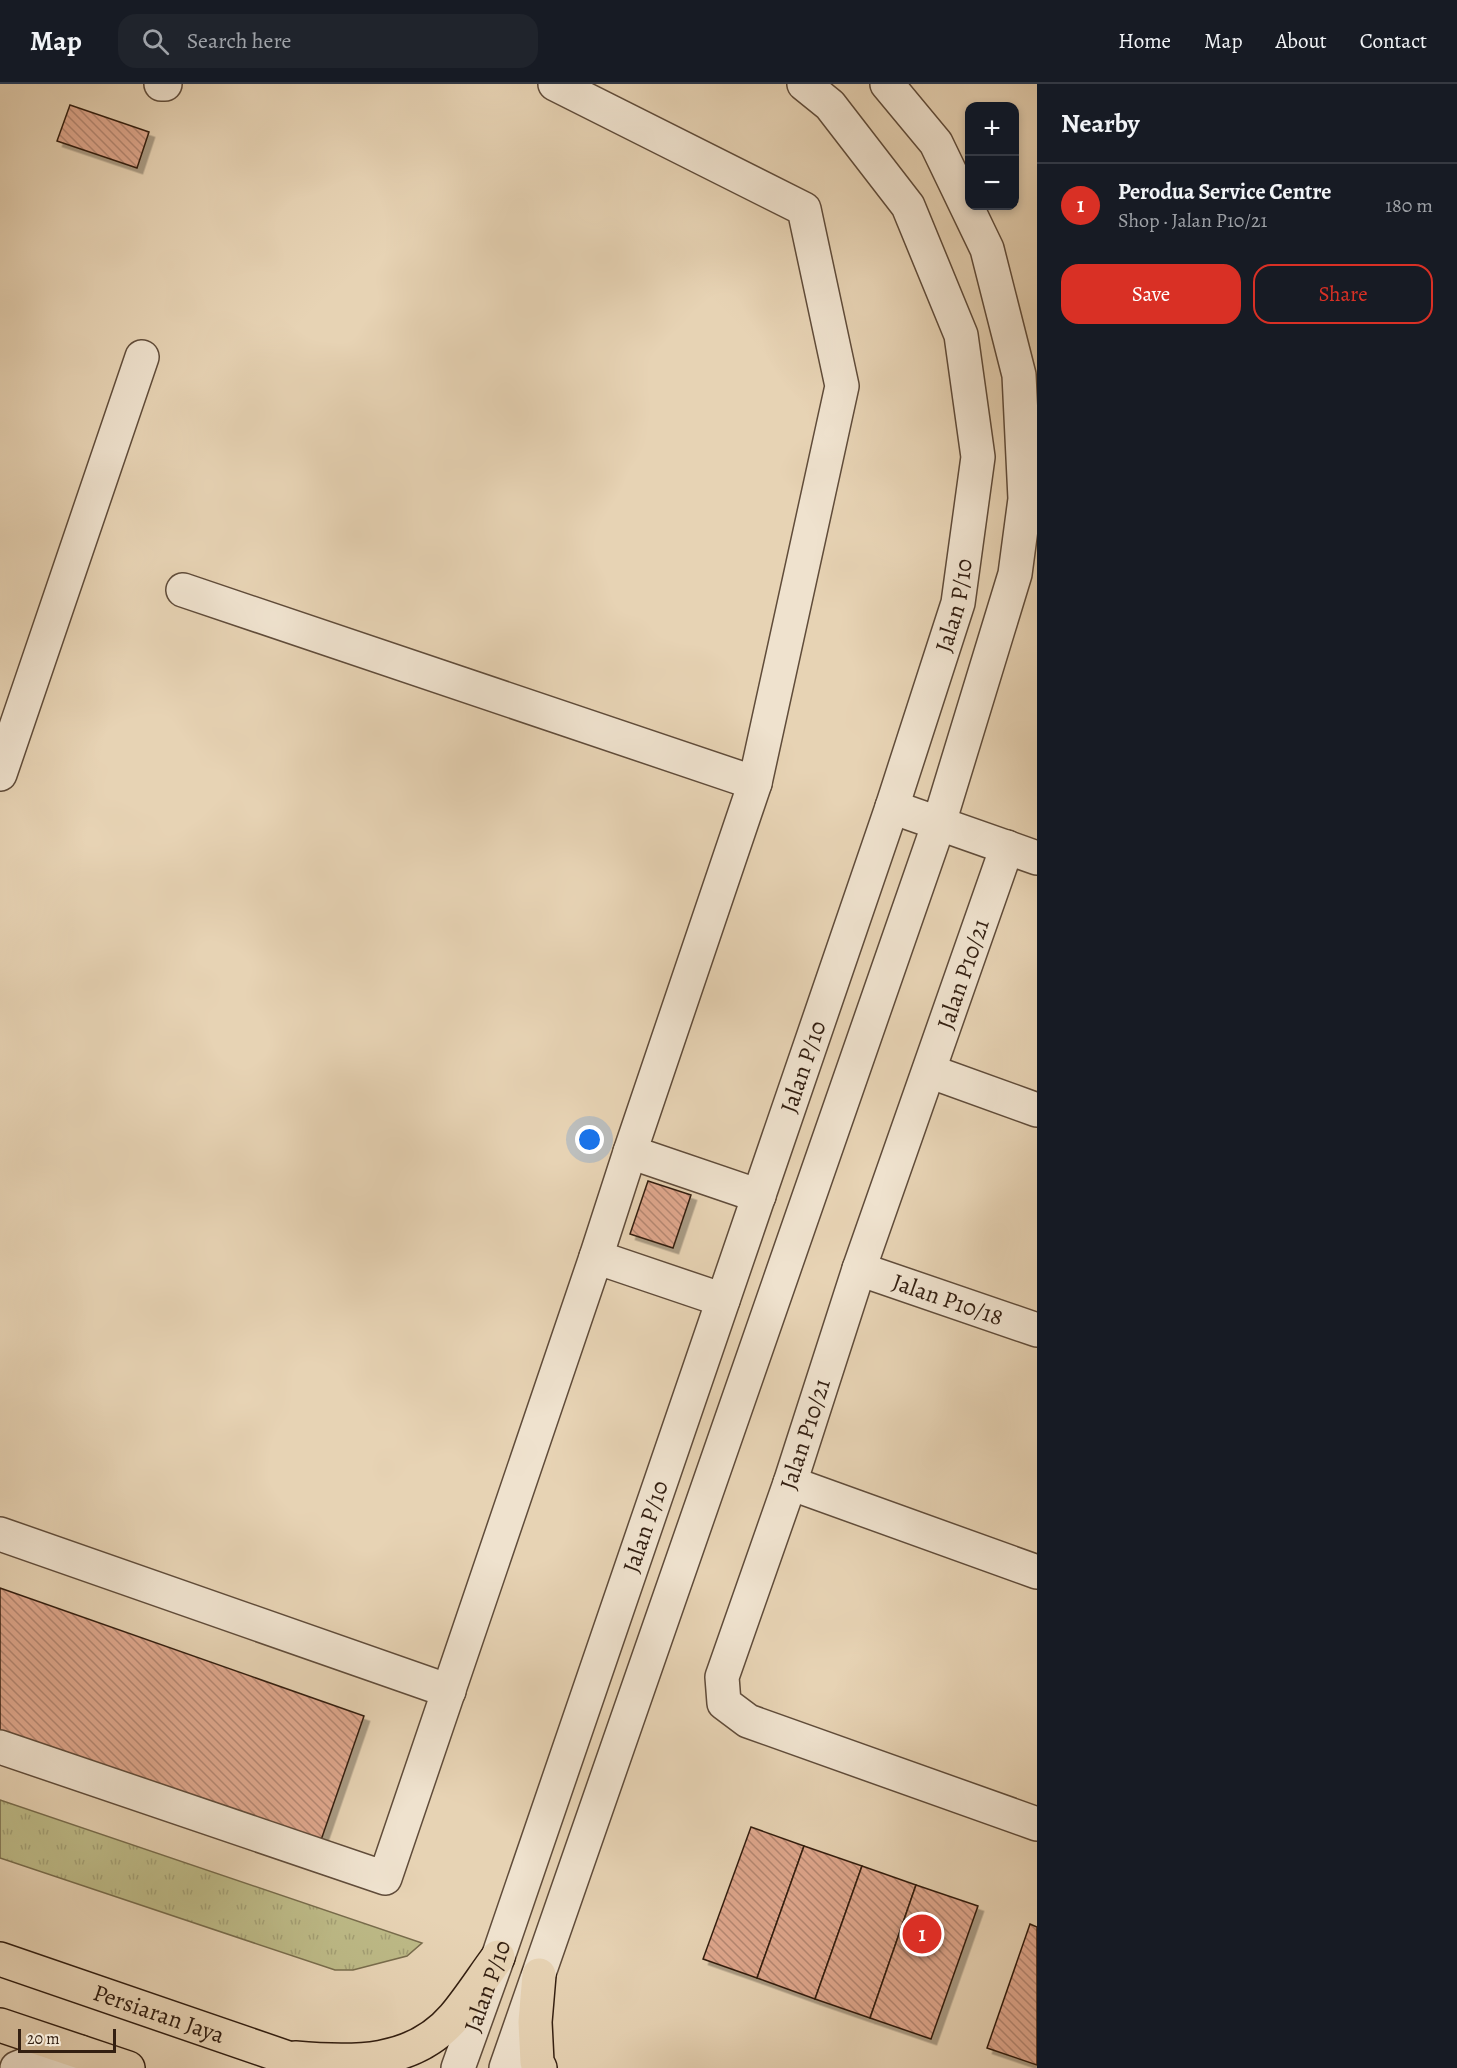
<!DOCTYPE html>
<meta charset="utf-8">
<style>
body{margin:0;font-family:Alegreya,serif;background:#20242c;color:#f1f3f6}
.controls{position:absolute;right:18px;top:18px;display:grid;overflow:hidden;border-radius:12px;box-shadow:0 3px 9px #0003}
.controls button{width:54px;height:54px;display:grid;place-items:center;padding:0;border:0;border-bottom:2px solid #363941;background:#171b24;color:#f1f3f6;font:30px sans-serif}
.scale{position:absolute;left:18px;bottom:15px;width:98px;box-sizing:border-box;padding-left:6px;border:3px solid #331f11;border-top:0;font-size:16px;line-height:21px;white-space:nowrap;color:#331f11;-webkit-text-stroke:4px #efe2ce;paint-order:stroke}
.you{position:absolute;left:590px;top:1056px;width:21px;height:21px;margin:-15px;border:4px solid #fff;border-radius:50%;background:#1a73e8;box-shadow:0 0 0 9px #1a73e833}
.badge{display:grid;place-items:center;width:39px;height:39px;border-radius:50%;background:#d93025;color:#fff;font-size:20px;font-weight:700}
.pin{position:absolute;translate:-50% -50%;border:3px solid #fff;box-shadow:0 2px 6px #0006}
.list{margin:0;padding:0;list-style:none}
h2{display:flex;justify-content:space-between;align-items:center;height:78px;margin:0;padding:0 24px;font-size:26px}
h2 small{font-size:20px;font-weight:400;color:#9ea1a6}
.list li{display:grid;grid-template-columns:39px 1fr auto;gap:18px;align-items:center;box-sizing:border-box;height:84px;padding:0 24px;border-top:2px solid #363941}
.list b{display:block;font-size:22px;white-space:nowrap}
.list p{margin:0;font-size:20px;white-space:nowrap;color:#9ea1a6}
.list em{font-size:20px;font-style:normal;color:#9ea1a6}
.actions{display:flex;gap:12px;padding:18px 24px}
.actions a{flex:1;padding:14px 0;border:2px solid #d93025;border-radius:18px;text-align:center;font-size:21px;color:#d93025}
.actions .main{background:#d93025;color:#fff}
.icon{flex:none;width:33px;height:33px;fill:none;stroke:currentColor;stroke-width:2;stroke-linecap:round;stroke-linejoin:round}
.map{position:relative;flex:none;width:1037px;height:1984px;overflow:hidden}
header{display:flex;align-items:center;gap:36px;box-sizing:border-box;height:84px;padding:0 30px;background:#171b24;border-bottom:2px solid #363941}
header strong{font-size:28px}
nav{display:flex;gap:33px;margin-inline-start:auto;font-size:21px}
.search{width:420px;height:54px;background:#20242c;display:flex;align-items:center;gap:15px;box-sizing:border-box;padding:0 21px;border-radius:18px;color:#9ea1a6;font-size:22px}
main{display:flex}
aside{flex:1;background:#171b24}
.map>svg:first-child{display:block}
</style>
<header>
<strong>Map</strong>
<div class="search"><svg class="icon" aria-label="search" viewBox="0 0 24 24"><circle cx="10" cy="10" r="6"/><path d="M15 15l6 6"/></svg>Search here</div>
<nav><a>Home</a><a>Map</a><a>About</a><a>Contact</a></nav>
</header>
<main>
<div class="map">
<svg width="1037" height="1984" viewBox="0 0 1037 1984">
<defs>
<pattern id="grass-tufts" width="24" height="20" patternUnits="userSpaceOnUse" patternTransform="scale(1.5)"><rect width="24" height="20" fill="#bdba87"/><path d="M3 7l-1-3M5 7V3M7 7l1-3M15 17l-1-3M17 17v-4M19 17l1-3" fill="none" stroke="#a39f74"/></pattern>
<pattern id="building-back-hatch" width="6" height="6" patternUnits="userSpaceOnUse" patternTransform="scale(1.5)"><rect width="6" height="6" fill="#e0a88e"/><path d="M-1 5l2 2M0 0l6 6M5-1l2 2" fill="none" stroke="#b68873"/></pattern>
<filter id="shadow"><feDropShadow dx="5.5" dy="5.5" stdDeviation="0" flood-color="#0004"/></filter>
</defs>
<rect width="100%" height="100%" fill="#e7d3b4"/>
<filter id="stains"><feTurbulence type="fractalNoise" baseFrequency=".00333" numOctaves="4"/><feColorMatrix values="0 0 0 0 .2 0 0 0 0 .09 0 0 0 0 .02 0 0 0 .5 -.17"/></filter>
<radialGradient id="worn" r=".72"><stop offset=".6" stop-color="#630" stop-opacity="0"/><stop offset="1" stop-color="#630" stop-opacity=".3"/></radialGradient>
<path fill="url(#grass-tufts)" stroke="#786c4c" stroke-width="1.5" d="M 0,1716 L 422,1859 L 407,1872 L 353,1886 L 335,1886 L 0,1774 Z"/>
<g fill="url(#building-back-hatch)" stroke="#331f11" stroke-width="1.5" filter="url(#shadow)">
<path d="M 70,21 L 149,48 L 137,84 L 57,57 Z"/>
<path d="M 648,1097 L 691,1111 L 673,1164 L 630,1150 Z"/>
<path d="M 0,1504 L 364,1632 L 320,1759 L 0,1647 Z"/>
<path d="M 751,1743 L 804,1762 L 757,1894 L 703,1875 Z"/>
<path d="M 804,1762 L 862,1782 L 815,1915 L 757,1894 Z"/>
<path d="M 862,1782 L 916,1801 L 870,1934 L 815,1915 Z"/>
<path d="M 916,1801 L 978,1822 L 931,1955 L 870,1934 Z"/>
<path d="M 1030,1840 L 1037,1843 L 1037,1981 L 987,1964 Z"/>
</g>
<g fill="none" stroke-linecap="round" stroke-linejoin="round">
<defs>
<g id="minor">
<path d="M 161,0 L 165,0"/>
<path d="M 555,0 L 804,125 L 842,302 L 755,699 L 630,1068 L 759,1112"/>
<path d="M 183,506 L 755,699"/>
<path d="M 0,690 L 142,273"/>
<path d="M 892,723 L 1037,774"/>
<path d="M 1007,763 L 859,1185 L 790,1399 L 722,1593 L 724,1619 L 748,1637 L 1037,1740"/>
<path d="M 929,987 L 1037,1026"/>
<path d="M 596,1173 L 630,1068"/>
<path id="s1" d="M 859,1185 L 1037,1246"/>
<path d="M 790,1399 L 1037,1488"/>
<path d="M 0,1450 L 449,1607"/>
<path d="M 0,1663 L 385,1794 L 596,1173 L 723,1216"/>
<path d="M 17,1984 L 50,1971 L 80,1968"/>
<path id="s2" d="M 458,1984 L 498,1873 L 892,723 L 958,519 L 978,373 L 961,251 L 908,122 L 830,21 L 804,0"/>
<path d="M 506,1984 L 939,739 L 1015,490 L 1025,415 L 1019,291 L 987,165 L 936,59 L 887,0"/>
</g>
<g id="major">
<path id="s3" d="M 0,1875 L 317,1984"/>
<path d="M 539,1891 L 535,1938 L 537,1978 L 540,1984"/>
<path d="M 0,1941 L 128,1984"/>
<path d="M 295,1974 C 352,1979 413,1981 454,1933 C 470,1914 483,1893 498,1873"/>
</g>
</defs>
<use href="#minor" stroke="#604c3a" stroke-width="36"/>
<use href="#major" stroke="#331f11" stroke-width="36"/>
<use href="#minor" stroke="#efe2ce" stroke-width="33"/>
<use href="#major" stroke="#e7d3b4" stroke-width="33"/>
</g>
<g text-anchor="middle" stroke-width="5" stroke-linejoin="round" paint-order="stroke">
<g font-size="24" fill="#331f11" stroke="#efe2ce">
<text dy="8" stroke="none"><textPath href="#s2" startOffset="1545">Jalan P/10</textPath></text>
<text transform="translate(963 890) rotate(-71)" y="8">Jalan P10/21</text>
<text dy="8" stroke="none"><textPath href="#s2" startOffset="1059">Jalan P/10</textPath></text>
<text dy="8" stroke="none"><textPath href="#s1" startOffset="94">Jalan P10/18</textPath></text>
<text transform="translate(805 1350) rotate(-72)" y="8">Jalan P10/21</text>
<text dy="8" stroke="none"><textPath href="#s2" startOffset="573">Jalan P/10</textPath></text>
<text dy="8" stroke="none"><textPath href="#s2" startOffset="87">Jalan P/10</textPath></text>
<text dy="8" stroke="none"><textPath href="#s3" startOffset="168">Persiaran Jaya</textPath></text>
</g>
</g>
<rect width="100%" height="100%" filter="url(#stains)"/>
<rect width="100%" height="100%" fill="url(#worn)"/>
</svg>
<div class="controls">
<button>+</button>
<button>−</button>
</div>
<div class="scale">20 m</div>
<div class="you"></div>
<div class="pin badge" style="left:922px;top:1850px">1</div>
</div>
<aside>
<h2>Nearby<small></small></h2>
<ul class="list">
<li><span class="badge">1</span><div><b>Perodua Service Centre</b><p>Shop · Jalan P10/21</p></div><em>180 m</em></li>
</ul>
<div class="actions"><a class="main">Save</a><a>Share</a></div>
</aside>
</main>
